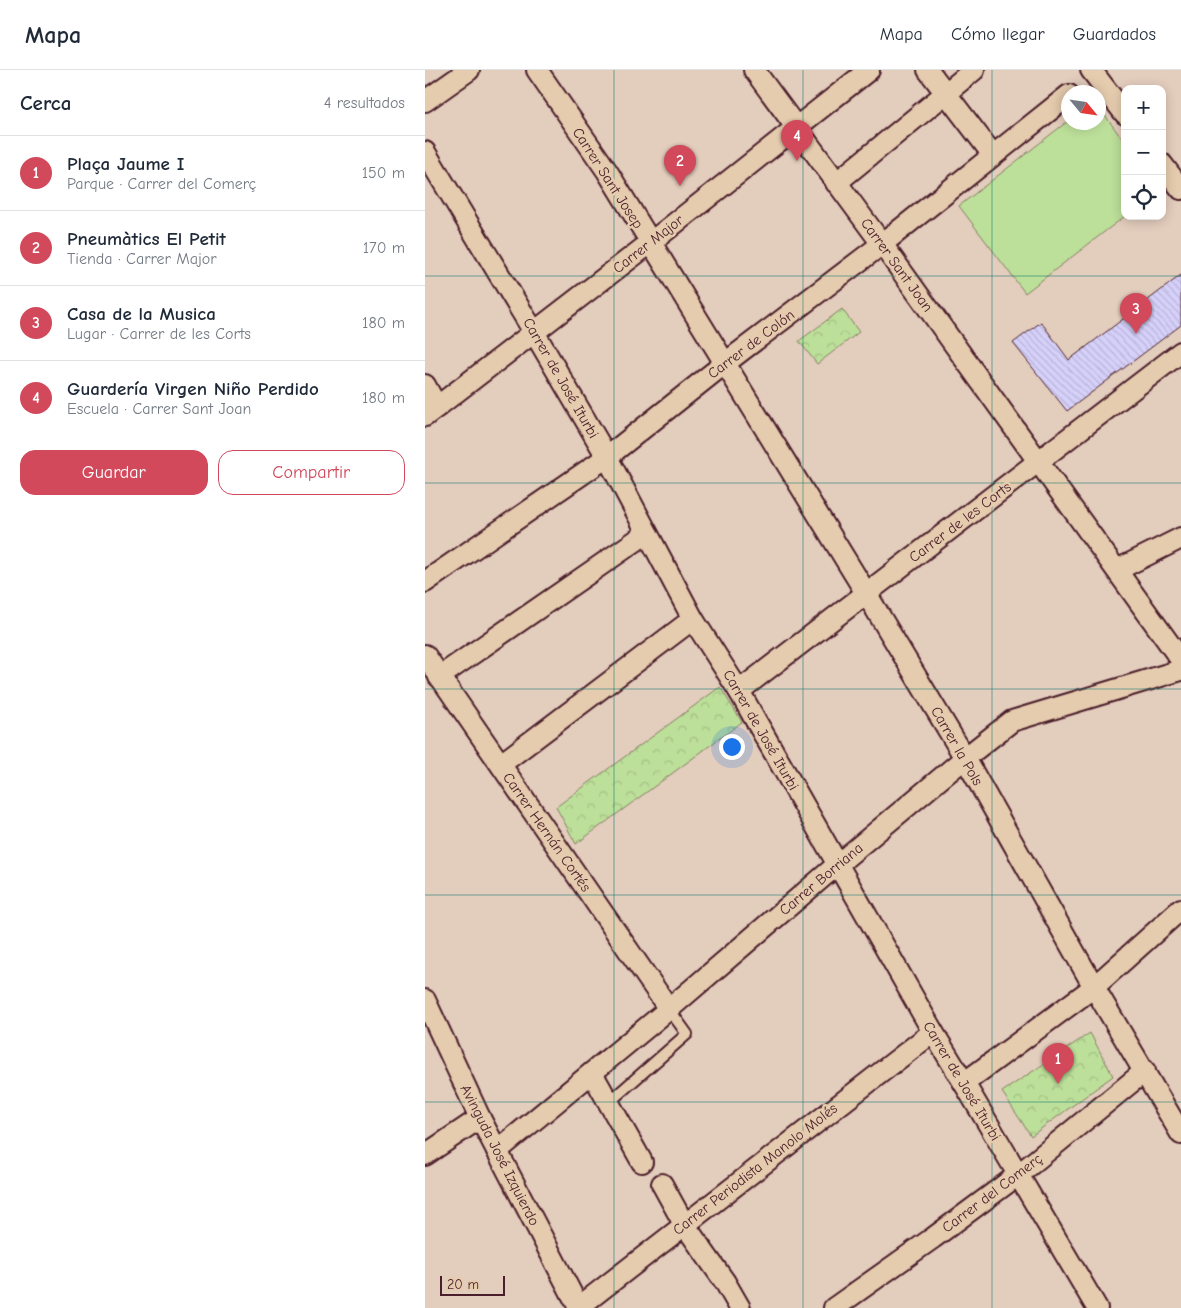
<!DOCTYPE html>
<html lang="es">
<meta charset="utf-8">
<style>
body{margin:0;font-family:"Comic Neue",sans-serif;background:#f2f2f3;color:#1f2937}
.controls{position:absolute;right:15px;top:15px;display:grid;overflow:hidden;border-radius:10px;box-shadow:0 2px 12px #0003}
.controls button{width:45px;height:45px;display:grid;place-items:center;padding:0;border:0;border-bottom:1px solid #e0e1e3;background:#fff;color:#1f2937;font:25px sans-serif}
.compass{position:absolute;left:636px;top:15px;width:45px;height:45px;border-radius:50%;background:#fff;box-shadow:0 2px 12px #0003;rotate:119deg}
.scale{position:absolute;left:15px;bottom:12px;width:65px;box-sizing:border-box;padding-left:5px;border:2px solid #4a1f2b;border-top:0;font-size:14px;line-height:18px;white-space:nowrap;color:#4a1f2b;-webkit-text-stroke:4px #e6ccae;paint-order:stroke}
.you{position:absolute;left:306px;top:676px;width:18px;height:18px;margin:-12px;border:4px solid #fff;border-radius:50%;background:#1a73e8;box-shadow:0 0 0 8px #1a73e833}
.badge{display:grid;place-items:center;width:32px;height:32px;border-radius:50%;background:#d1495b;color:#fff;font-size:16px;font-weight:700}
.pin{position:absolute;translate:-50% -41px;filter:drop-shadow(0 1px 2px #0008)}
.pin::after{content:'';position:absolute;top:26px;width:18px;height:15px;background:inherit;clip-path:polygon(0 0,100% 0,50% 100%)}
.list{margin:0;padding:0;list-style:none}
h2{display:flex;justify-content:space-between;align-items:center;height:65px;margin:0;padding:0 20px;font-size:21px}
h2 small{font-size:16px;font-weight:400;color:#747a83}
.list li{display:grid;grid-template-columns:32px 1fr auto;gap:15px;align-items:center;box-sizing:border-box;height:75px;padding:0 20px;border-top:1px solid #e0e1e3}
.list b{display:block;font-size:19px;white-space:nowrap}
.list p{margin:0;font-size:16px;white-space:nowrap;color:#747a83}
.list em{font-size:16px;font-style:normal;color:#747a83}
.actions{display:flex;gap:10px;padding:15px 20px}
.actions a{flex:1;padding:11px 0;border:1px solid #d1495b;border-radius:15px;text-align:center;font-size:18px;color:#d1495b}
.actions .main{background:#d1495b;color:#fff}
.icon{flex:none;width:28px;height:28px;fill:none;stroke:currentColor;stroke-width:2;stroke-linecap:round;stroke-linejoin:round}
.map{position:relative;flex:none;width:756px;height:1238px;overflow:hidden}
header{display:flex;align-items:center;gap:30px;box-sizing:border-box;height:70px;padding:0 25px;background:#fff;border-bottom:1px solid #e0e1e3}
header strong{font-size:24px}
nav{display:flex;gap:28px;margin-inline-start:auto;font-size:18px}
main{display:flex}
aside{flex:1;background:#fff}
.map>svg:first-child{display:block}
</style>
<header>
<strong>Mapa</strong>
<nav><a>Mapa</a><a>Cómo llegar</a><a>Guardados</a></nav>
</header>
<main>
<aside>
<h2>Cerca<small>4 resultados</small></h2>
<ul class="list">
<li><span class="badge">1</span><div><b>Plaça Jaume I</b><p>Parque · Carrer del Comerç</p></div><em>150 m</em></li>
<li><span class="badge">2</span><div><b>Pneumàtics El Petit</b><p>Tienda · Carrer Major</p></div><em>170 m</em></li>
<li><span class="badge">3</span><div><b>Casa de la Musica</b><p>Lugar · Carrer de les Corts</p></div><em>180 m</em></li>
<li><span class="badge">4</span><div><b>Guardería Virgen Niño Perdido</b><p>Escuela · Carrer Sant Joan</p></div><em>180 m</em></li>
</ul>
<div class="actions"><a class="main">Guardar</a><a>Compartir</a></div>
</aside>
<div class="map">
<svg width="756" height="1238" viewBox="0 0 756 1238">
<defs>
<pattern id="forest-crowns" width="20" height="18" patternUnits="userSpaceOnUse" patternTransform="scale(1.25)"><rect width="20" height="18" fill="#bcdf99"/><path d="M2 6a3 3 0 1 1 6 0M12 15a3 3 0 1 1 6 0" fill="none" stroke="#a3bf84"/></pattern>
<pattern id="building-back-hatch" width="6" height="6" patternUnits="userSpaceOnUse" patternTransform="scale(1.25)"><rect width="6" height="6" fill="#d6d1fa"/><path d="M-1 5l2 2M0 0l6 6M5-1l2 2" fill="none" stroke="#b9b3d6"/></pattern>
</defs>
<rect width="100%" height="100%" fill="#e3cdbd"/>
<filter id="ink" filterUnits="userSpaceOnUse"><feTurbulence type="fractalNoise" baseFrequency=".02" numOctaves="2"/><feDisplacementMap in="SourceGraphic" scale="10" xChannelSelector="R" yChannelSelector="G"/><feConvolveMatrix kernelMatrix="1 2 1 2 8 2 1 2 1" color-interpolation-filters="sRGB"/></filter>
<g filter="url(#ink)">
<path fill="#bcdf99" stroke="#837f62" d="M 674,37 L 700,73 L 700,146 L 600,223 L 534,136 L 643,51 L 644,52 L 674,52 Z"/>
<g fill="url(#forest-crowns)" stroke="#837f62">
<path d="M 417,239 L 434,262 L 392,294 L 374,271 Z"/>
<path d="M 295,617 L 317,652 L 151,774 L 131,737 Z"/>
<path d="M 665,963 L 688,1006 L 606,1066 L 577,1022 Z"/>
</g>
<path fill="url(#building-back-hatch)" stroke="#4a1f2b" d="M 756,205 L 756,255 L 642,341 L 588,273 L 616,252 L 644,290 Z"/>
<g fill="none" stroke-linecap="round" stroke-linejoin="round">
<defs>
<path id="service" d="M 183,1033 L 262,964 L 244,939"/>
<g id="minor">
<path d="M 112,0 L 182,101 L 441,523 L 540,688 L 669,917 L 756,1064"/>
<path d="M 329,0 L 457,174 L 756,590"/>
<path d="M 503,0 L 568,85"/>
<path d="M 666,0 L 700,44"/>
<path d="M 0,31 L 44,0"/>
<path d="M 0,82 L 109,262 L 182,387 L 268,549 L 314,621 L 508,962 L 539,1013 L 672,1238"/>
<path d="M 737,94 L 756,119"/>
<path d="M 411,113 L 549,0"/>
<path d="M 0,315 L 12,337"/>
<path d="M 0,346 L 225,173 L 444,0"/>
<path d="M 692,500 L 756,468"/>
<path d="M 0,512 L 182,387 L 299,294 L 457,174 L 644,25"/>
<path d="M 0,585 L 244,939"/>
<path d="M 14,607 L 222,463"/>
<path d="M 314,621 L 756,282"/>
<path d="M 76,694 L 268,549"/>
<path d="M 0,930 L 55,1048 L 154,1238"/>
<path d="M 167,1003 L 217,1092"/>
<path d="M 539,1013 L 669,917 L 756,839"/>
<path d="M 72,1081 L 244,939 L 413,794 L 540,688 L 587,651 L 756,600"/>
<path d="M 0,1085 L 55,1048"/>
<path d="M 237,1114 L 259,1154 L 300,1212 L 315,1238"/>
<path d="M 154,1237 L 508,962"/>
<path d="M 409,1238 L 508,1168 L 593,1105 L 720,1001"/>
</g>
</defs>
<use href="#service" stroke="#4a1f2b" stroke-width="14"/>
<use href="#minor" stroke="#4a1f2b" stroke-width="24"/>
<use href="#service" stroke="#e6ccae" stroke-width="10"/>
<use href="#minor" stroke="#e6ccae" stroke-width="20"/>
</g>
</g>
<path fill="none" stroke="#0f766e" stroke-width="1" stroke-opacity="0.55" d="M 189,0 L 189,1238M 378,0 L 378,1238M 567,0 L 567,1238M 0,206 L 756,206M 0,413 L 756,413M 0,619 L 756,619M 0,825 L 756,825M 0,1032 L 756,1032"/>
<g text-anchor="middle" stroke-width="5" stroke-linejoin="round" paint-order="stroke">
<g font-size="15" fill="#4a1f2b" stroke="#e6ccae">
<text transform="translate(183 108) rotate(57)" y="5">Carrer Sant Josep</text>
<text transform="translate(223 174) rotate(-38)" y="5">Carrer Major</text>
<text transform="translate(472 195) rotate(54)" y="5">Carrer Sant Joan</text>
<text transform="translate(326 274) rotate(-37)" y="5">Carrer de Colón</text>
<text transform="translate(136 308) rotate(60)" y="5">Carrer de José Iturbi</text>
<text transform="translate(535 452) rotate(-37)" y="5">Carrer de les Corts</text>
<text transform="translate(336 660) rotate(60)" y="5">Carrer de José Iturbi</text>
<text transform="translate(532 676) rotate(60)" y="5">Carrer la Pols</text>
<text transform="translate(122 762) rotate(55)" y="5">Carrer Hernán Cortés</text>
<text transform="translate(396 809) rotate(-40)" y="5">Carrer Borriana</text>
<text transform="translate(537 1011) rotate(59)" y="5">Carrer de José Iturbi</text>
<text transform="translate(75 1085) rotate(63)" y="5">Avinguda José Izquierdo</text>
<text transform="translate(330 1099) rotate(-38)" y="5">Carrer Periodista Manolo Molés</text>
<text transform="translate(567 1123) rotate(-37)" y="5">Carrer del Comerç</text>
</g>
</g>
</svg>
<div class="controls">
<button>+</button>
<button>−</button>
<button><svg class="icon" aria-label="locate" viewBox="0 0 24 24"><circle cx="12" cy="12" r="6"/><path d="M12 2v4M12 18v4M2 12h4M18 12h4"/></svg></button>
</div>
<svg class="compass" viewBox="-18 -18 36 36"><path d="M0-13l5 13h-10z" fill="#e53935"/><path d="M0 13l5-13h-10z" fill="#747a83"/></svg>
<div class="scale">20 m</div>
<div class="you"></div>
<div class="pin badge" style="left:633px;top:1014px">1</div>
<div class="pin badge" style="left:255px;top:116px">2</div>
<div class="pin badge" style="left:711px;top:264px">3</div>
<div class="pin badge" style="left:372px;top:91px">4</div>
</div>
</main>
